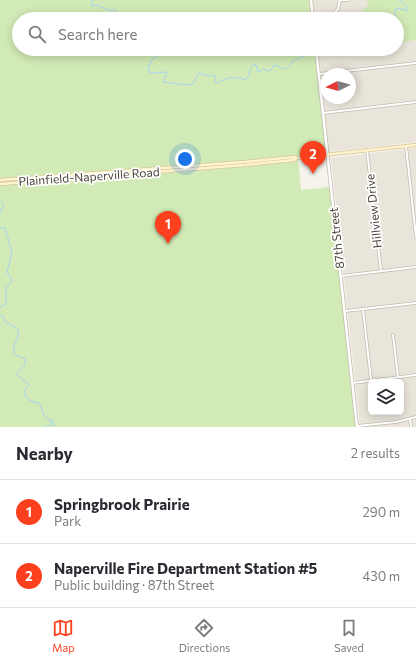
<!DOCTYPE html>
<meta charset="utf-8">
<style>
body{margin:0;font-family:Commissioner,sans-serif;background:#f7f7f7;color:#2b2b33}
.controls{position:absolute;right:12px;bottom:12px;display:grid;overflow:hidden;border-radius:6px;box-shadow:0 2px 10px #0003}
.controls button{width:36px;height:36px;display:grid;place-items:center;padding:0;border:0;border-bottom:1px solid #e1e1e2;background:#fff;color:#2b2b33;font:20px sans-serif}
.compass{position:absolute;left:320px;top:68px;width:36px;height:36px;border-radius:50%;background:#fff;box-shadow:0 2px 10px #0003;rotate:265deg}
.you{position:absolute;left:185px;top:159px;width:14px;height:14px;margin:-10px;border:3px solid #fff;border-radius:50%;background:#1a73e8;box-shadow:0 0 0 6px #1a73e833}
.badge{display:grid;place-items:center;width:26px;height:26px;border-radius:50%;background:#fc3f1d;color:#fff;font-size:13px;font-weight:700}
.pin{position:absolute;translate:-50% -33px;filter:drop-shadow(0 1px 2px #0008)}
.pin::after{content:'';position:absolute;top:21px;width:14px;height:12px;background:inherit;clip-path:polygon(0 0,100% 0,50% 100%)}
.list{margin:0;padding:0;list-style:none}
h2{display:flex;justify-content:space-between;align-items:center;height:52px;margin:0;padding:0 16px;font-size:17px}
h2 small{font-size:13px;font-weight:400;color:#7c7c81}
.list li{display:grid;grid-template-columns:26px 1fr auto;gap:12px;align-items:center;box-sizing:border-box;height:64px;padding:0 16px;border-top:1px solid #e1e1e2}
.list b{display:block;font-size:15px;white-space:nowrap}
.list p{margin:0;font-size:13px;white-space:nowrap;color:#7c7c81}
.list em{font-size:13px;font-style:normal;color:#7c7c81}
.icon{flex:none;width:22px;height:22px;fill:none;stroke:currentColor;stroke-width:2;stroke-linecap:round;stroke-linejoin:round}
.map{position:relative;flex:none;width:416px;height:427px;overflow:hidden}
.search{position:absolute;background:#fff;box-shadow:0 2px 10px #0003;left:12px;right:12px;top:12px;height:44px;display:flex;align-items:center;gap:10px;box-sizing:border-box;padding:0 14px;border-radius:22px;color:#7c7c81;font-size:15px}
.sheet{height:180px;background:#fff}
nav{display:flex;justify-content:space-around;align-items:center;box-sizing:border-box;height:56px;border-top:1px solid #e1e1e2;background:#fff;font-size:11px;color:#7c7c81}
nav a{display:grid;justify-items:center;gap:2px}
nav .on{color:#fc3f1d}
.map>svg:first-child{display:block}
</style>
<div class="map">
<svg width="416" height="427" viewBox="0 0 416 427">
<rect width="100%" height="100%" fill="#f6f3ec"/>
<g fill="#eae5da" fill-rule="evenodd">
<path d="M 313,0 L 416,0 L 416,142 L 329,152 L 318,49 L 397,49 L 397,19 L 315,19 ZM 326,74 L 350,74 L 350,98 L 326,98 Z"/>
<path d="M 416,148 L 416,427 L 360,427 L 331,158 ZM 371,382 L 401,382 L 401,412 L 371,412 Z"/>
</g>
<g fill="#d2eab5">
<path d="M 0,0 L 309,0 L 311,19 L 19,19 L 19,49 L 315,49 L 326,151 L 298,155 L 301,190 L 330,187 L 357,427 L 0,427 Z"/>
<path d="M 367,0 L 416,0 L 416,40 L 397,43 L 397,19 L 354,19 L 369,4 Z"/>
</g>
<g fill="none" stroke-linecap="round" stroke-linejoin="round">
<g stroke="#a9d4f2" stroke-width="1">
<path d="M 93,0 L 91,4 L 92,6 L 97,5 L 108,10 L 116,10 L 120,19"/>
<path d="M 387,19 L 395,17 L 395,10 L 398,8 L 407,11 L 406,6 L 399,0"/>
<path d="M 153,49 L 158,56 L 152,59 L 148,68 L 149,72 L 156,73 L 166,72 L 167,74 L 163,81 L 164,82 L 185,85 L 193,84 L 199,73 L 205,75 L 215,76 L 216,78 L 215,81 L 217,83 C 227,77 235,76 245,80 C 251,76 248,68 254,64 L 256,65 L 258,72 L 264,69 L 267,71 L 271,70 L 274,65 C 285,68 285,74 293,61 C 299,58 307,57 311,49"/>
<path d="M 0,201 L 4,205 L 0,213"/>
<path d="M 0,228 L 5,228 L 12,252 L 7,272 L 11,278 L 11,283 L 6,287 L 6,304 L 0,307"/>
<path d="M 0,315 L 2,315 L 5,322 L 17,328 C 20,334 18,339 14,345 L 14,354 C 17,357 22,356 25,359 C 26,369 21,367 17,374 L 19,377 L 29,384 L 29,386 L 24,390 C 24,400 31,401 39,403 C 45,414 41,416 53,421 L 54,427"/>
<path d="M 46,427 L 51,425 L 51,421"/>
</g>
<defs>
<g id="minor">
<path d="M 339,0 L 348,0"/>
<path d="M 335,12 L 338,9 L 340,0"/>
<path d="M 319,74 L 416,63"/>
<path d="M 323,113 L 416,102"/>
<path d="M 406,146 L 416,237"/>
<path d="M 367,150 L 381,271"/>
<path d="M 341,276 L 416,267"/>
<path d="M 363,309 L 371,380"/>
<path d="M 345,311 L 416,303"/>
<path d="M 393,335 L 398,377"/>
<path d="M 352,383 L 416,375"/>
<path d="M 410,419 L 411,427"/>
<path d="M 357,426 L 396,422 L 416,417"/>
</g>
<g id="tertiary">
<path d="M 311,0 L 313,19"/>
<path d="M 316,49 L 357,427"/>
</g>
<g id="secondary">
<path d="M 0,180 L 244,162 L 294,157 L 296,158 L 416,145"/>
<path d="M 0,184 L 245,165 L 294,160 L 296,158"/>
</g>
</defs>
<use href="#minor" stroke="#c2bbae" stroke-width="3.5"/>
<use href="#tertiary" stroke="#c2bbae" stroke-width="4"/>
<use href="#secondary" stroke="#d6c79b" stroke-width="4"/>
<use href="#minor" stroke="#fff" stroke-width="2"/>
<use href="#tertiary" stroke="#fff" stroke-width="2.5"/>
<use href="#secondary" stroke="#fff3cd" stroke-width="2.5"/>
</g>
<g text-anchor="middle" stroke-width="3.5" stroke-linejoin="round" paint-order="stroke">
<g font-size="12" fill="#4b4439" stroke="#fff">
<text transform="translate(89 177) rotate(-4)" y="4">Plainfield-Naperville Road</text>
<text transform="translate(374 211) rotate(-96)" y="4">Hillview Drive</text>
<text transform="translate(337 238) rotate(-96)" y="4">87th Street</text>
</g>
</g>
</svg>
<div class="controls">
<button><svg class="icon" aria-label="layers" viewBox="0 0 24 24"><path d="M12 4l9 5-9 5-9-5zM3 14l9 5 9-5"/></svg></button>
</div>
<svg class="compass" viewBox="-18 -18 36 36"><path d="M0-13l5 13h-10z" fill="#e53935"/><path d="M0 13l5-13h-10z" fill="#7c7c81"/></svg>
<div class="you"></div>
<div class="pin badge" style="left:168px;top:244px">1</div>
<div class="pin badge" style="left:313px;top:174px">2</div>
<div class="search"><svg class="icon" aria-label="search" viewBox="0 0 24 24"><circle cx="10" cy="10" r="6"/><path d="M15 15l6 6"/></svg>Search here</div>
</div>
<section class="sheet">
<h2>Nearby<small>2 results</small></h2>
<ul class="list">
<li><span class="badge">1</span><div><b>Springbrook Prairie</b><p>Park</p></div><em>290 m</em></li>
<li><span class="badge">2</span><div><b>Naperville Fire Department Station #5</b><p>Public building · 87th Street</p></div><em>430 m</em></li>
</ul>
</section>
<nav>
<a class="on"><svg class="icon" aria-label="map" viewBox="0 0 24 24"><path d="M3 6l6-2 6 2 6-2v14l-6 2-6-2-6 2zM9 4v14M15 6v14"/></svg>Map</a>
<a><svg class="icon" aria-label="directions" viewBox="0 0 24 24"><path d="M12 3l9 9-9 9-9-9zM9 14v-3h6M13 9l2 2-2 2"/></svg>Directions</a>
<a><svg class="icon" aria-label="saved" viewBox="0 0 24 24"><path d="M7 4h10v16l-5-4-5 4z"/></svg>Saved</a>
</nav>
